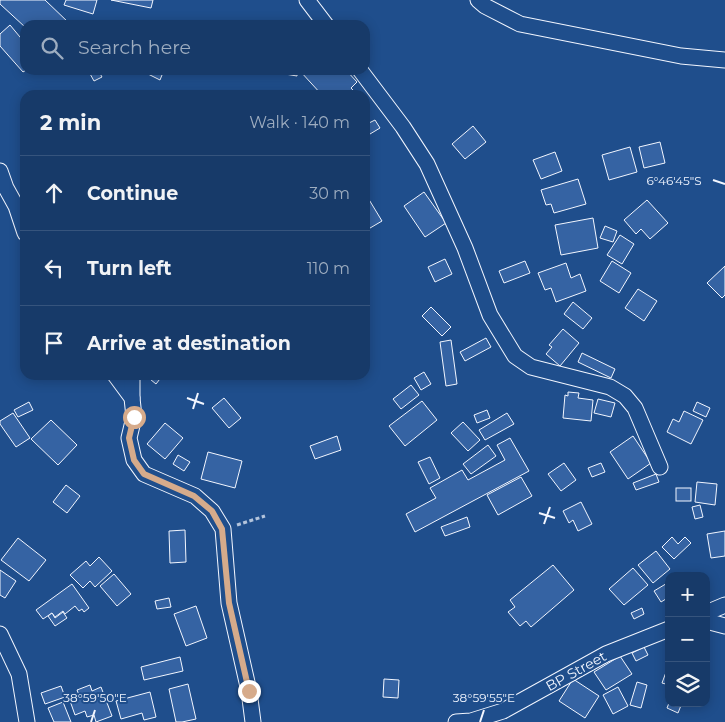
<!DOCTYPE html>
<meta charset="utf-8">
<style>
body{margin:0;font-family:Montserrat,sans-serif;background:#244571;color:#f1f3f6}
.controls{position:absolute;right:15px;bottom:15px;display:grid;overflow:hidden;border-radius:10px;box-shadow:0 2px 12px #0003}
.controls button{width:45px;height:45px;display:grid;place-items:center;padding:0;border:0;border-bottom:1px solid #36547d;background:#173a69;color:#f1f3f6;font:25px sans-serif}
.stop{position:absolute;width:15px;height:15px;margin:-11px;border:4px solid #d6ab8b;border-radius:50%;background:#fff}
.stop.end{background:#d6ab8b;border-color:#fff;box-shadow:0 1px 5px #0008}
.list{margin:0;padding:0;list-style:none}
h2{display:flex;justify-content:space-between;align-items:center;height:65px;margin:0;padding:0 20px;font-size:21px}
h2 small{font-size:16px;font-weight:400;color:#9eadc0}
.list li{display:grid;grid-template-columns:32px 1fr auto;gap:15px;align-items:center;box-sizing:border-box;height:75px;padding:0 20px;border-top:1px solid #36547d}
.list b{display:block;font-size:19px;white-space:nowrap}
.list em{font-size:16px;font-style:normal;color:#9eadc0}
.icon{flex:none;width:28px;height:28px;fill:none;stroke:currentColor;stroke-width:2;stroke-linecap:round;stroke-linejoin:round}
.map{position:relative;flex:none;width:725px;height:722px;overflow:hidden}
.search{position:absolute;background:#173a69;box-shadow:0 2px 12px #0003;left:20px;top:20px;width:350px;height:55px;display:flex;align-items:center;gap:12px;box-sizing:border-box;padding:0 18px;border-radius:15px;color:#9eadc0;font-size:19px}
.panel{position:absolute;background:#173a69;box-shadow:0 2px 12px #0003;left:20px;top:90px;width:350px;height:290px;border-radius:15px}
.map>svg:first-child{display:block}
</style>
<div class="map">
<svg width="725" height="722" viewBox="0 0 725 722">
<rect width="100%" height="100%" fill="#1f4e8c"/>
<g fill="#3563a3" stroke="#f2f6ff">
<path d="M 0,0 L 45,0 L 69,23 L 67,25 L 25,25 L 25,27 L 0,4 Z"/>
<path d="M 66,0 L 97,0 L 93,14 L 64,5 Z"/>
<path d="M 111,0 L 153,0 L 151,8 Z"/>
<path d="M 10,25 L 25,43 L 26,70 L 23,72 L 0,46 L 0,34 Z"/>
<path d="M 93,70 L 98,70 L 102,77 L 94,81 L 89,72 Z"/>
<path d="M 143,70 L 164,70 L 160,80 L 142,71 Z"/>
<path d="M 261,70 L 297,70 L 297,76 Z"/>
<path d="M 302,70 L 346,70 L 357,82 L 351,88 L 357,94 L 355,95 L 322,95 L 300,71 Z"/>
<path d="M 365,120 L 367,124 L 375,120 L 380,128 L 370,134 L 367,130 L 365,132 Z"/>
<path d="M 473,126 L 486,142 L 465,159 L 452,144 Z"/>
<path d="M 660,142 L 665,163 L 644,168 L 639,147 Z"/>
<path d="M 630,147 L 637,172 L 609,180 L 602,155 Z"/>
<path d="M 555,152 L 562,171 L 541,179 L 533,160 Z"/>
<path d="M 578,179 L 586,204 L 554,213 L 551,204 L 546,205 L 541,190 Z"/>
<path d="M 424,192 L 446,223 L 425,237 L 404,206 Z"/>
<path d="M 365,193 L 382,221 L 365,231 Z"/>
<path d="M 647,200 L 668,223 L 650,239 L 641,229 L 636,234 L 624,220 Z"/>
<path d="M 593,218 L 598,248 L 561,255 L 555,225 Z"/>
<path d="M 605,226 L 617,231 L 613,242 L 600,238 Z"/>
<path d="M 620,235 L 634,244 L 622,264 L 607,255 Z"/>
<path d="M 445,259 L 452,274 L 435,282 L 428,267 Z"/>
<path d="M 525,261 L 530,273 L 504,283 L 499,271 Z"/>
<path d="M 612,261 L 631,273 L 619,293 L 600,281 Z"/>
<path d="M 566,263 L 571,278 L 580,274 L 586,291 L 556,302 L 551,288 L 545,290 L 538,273 Z"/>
<path d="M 725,266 L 725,295 L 722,298 L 707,283 Z"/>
<path d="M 638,289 L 657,301 L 644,321 L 625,308 Z"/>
<path d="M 573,302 L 592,318 L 583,329 L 564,314 Z"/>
<path d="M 431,307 L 451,327 L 442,336 L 422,316 Z"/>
<path d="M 563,329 L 579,343 L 560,366 L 546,354 L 552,347 L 549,345 Z"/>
<path d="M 486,338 L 491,347 L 465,361 L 460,352 Z"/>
<path d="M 451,340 L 457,384 L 446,386 L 440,342 Z"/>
<path d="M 582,353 L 615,369 L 611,378 L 578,362 Z"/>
<path d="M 424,372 L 431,384 L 421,390 L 414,378 Z"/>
<path d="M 145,375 L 163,375 L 156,384 Z"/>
<path d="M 411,385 L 419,395 L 401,409 L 393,399 Z"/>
<path d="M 568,392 L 579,393 L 578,398 L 593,400 L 591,421 L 563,418 L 565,395 L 568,396 Z"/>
<path d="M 224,398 L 241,418 L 229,428 L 212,408 Z"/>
<path d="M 598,399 L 615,403 L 611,417 L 594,413 Z"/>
<path d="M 422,401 L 437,420 L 405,446 L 389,426 Z"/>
<path d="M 29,402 L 33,410 L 18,417 L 14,410 Z"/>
<path d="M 697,402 L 710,408 L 706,417 L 693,411 Z"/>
<path d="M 487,410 L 490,418 L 477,423 L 474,415 Z"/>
<path d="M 684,411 L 703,420 L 691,444 L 667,432 L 673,419 L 679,422 Z"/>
<path d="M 13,413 L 30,438 L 16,447 L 0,424 L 0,421 Z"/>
<path d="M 507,413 L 514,424 L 485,440 L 479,430 Z"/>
<path d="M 51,420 L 77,445 L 58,465 L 31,439 Z"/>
<path d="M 463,422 L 480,440 L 468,451 L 451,433 Z"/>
<path d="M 165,423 L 183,438 L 165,459 L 147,444 Z"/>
<path d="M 337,436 L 341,450 L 315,459 L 310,446 Z"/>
<path d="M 633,436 L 651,463 L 628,479 L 610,452 Z"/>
<path d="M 510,438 L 529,471 L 415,532 L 406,514 L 436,498 L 430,488 L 462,470 L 468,480 L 505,460 L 497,445 Z"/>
<path d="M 488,445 L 496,456 L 471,474 L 463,464 Z"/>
<path d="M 208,452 L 242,461 L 235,488 L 201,479 Z"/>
<path d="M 178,455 L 190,462 L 184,471 L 173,464 Z"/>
<path d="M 430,457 L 440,478 L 429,484 L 418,462 Z"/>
<path d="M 564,463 L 576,480 L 561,491 L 548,474 Z"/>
<path d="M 601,463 L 605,472 L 592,477 L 588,468 Z"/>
<path d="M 656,474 L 659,482 L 636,490 L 633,483 Z"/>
<path d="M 521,477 L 532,496 L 498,515 L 487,495 Z"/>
<path d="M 697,482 L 717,484 L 715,505 L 695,502 Z"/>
<path d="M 66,485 L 80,496 L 67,513 L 53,502 Z"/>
<rect x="676" y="488" width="15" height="13"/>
<path d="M 581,502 L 592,524 L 578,531 L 573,520 L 569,523 L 563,511 Z"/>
<path d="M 700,505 L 703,517 L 695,519 L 692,507 Z"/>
<path d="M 467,517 L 470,527 L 445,536 L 441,527 Z"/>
<path d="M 185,530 L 186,562 L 170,563 L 169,531 Z"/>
<path d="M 725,531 L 725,556 L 711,558 L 707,534 Z"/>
<path d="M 672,537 L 678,544 L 685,537 L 691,543 L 674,559 L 662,547 Z"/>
<path d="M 18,538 L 46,560 L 29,581 L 1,560 Z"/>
<path d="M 656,551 L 670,569 L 653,583 L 638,565 Z"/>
<path d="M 99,557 L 112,571 L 95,587 L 90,581 L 83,588 L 70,575 L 86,561 L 90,566 Z"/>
<path d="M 553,565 L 574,590 L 531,627 L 526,621 L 520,626 L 508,612 L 515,607 L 510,600 Z"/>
<path d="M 633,568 L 648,585 L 624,605 L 609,589 Z"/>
<path d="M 0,570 L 16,581 L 5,598 L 0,595 Z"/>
<path d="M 114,574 L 131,594 L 117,606 L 100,586 Z"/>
<path d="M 669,582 L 669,597 L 661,602 L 654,591 Z"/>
<path d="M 72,584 L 89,608 L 84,612 L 82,609 L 79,611 L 75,606 L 65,614 L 63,611 L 55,617 L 52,613 L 43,619 L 36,610 Z"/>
<path d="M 169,598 L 171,607 L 157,609 L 155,601 Z"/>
<path d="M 196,606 L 207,638 L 186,646 L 174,614 Z"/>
<path d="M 642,608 L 644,614 L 634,619 L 631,613 Z"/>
<path d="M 63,612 L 67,618 L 55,626 L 48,616 L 52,613 L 55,618 Z"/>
<path d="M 644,647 L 648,655 L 636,661 L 632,653 Z"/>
<path d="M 620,656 L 632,674 L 606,690 L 594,672 Z"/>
<path d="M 180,657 L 183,671 L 144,680 L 141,667 Z"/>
<path d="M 669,664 L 669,685 L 662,683 Z"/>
<path d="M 384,679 L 399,680 L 398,698 L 383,697 Z"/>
<path d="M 573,679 L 599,696 L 585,718 L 559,701 Z"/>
<path d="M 637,682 L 647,685 L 641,708 L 630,705 Z"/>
<path d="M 188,684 L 196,719 L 182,722 L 176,722 L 169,689 Z"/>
<path d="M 90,685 L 92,691 L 101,687 L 112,716 L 96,722 L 94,715 L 87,717 L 85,711 L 75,715 L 69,698 L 79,695 L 77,690 Z"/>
<path d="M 61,686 L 65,697 L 45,704 L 41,693 Z"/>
<path d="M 618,687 L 628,706 L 613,714 L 603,695 Z"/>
<path d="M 150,692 L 156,717 L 144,720 L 142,713 L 121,719 L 116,701 Z"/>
<path d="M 63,702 L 71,722 L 54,722 L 48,708 Z"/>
<path d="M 669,703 L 682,703 L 678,713 L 667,708 Z"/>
</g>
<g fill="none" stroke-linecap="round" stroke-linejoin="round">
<defs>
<g id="minor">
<path d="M 307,0 L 326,25"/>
<path d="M 478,0 L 485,6 L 520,24 L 681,56 L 725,60"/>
<path d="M 360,70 L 403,127 L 427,164 L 465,248 L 490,315 L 515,356 L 531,367 L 610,387 L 625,396 L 635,408 L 660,467"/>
<path d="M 0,171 L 6,188 L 16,206 L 25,233"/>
<path d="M 115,375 L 132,398 L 134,417 L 129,438 L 134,460 L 144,474 L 195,496 L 212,511 L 223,529 L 229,603 L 249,691 L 253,722"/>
<path d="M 132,398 L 132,375"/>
<path d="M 706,613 L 725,605"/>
<path d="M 706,621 L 725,626"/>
<path d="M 0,634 L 19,674 L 27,722"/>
<path d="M 456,722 L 471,721 L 503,711 L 606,654 L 669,629"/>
</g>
</defs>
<use href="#minor" stroke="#f2f6ff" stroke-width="17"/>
<path stroke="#b3c4dc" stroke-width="3" stroke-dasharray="4 2.5" stroke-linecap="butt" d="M 237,525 L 265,516"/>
<use href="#minor" stroke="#1f4e8c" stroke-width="15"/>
</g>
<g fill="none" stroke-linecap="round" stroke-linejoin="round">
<path stroke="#d6ab8b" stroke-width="6" d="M 134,417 L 129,438 L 134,460 L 144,474 L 194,496 L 212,511 L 222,529 L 229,603 L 249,691"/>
</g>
<path fill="none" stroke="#f2f6ff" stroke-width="2" d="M 713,180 L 725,184M 187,398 L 204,404M 193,409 L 198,393M 539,513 L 555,518M 544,524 L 550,507M 91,722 L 95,710M 480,722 L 484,710"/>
<g text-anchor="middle" stroke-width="4" stroke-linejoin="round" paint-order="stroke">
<g font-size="14" fill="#f2f6ff" stroke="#1f4e8c">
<text transform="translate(576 671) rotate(-29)" y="5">BP Street</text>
</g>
</g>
<g font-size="12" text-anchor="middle" fill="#f2f6ff" stroke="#1f4e8c" stroke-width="4" stroke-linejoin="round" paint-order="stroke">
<text x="674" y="185">6°46'45"S</text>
<text x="95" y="702">38°59'50"E</text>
<text x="484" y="702">38°59'55"E</text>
</g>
</svg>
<div class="controls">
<button>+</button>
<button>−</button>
<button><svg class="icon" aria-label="layers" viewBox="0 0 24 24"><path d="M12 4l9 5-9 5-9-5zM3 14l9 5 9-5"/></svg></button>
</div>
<div class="stop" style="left:134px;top:417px"></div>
<div class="stop end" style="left:249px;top:691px"></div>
<div class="search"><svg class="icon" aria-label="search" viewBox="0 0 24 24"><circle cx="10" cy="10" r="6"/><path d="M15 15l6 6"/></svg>Search here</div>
<section class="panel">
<h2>2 min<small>Walk · 140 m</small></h2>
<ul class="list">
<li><svg class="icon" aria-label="ahead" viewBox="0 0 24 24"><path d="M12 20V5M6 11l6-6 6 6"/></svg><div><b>Continue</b></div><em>30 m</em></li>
<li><svg class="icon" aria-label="left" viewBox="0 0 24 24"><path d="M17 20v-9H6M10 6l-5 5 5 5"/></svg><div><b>Turn left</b></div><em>110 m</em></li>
<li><svg class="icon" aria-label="arrive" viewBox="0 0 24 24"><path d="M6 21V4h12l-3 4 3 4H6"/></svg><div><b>Arrive at destination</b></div></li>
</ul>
</section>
</div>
